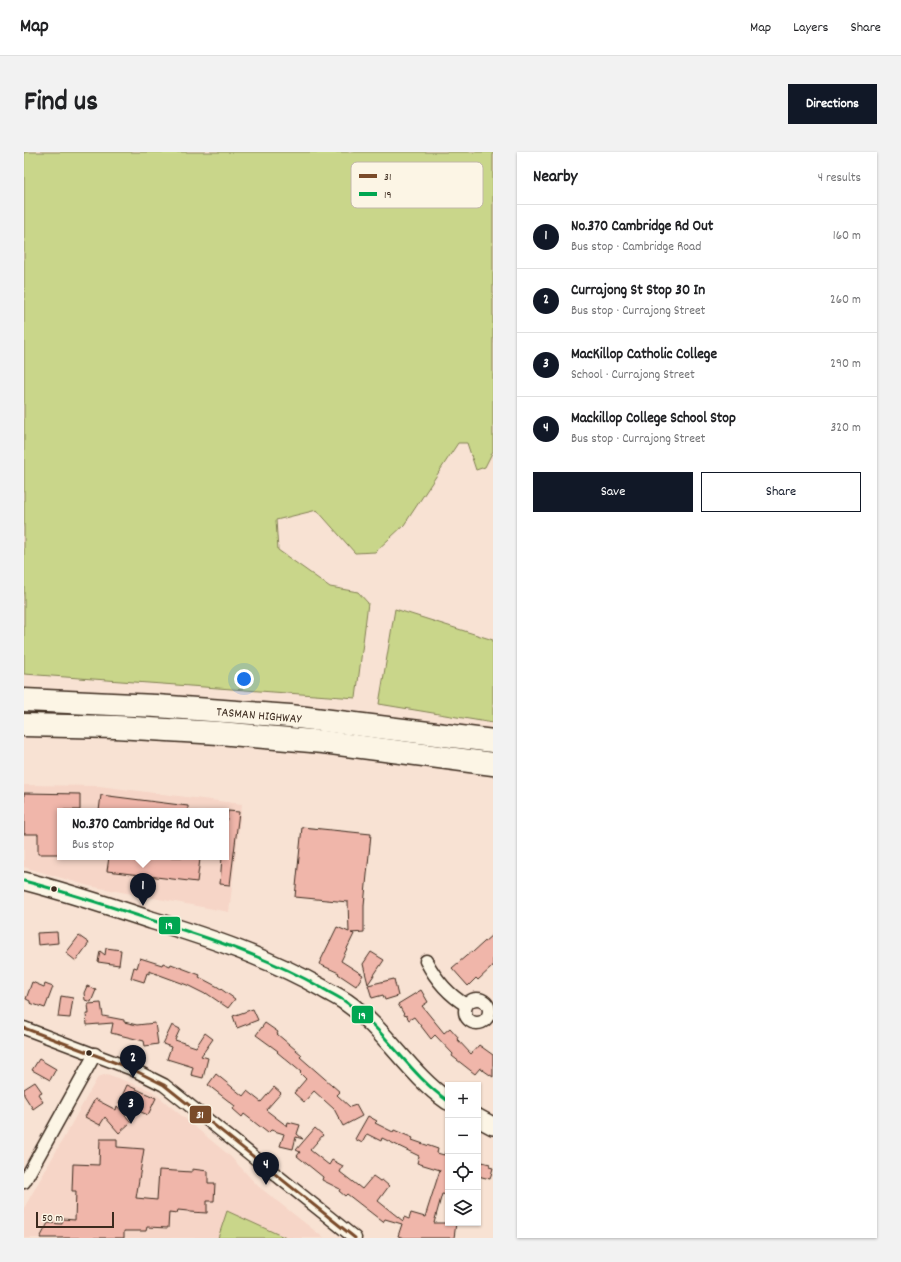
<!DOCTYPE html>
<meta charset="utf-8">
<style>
body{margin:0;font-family:Dekko,sans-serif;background:#f2f2f2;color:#202124}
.controls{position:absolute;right:12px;bottom:12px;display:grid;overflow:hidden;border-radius:0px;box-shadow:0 1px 3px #0004}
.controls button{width:36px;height:36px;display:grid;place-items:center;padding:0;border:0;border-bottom:1px solid #e0e0e0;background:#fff;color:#202124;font:20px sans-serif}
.scale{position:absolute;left:12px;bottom:10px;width:78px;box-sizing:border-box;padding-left:4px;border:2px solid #3b2a1e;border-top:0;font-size:11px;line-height:14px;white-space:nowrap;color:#3b2a1e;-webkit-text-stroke:3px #fcf5e5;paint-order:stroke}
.you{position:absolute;left:220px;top:527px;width:14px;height:14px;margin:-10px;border:3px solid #fff;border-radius:50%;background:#1a73e8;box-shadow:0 0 0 6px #1a73e833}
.badge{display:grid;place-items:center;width:26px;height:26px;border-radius:50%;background:#111827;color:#fff;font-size:13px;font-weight:700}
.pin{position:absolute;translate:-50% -33px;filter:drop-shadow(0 1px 2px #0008)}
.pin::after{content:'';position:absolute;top:21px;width:14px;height:12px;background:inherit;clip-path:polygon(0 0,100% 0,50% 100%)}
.popup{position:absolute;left:33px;top:656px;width:172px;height:52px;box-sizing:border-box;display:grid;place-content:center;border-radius:0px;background:#fff;filter:drop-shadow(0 1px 3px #0005);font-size:13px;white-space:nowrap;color:#757577}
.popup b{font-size:15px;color:#202124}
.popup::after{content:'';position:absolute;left:50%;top:100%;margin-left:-8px;border:8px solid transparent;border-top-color:#fff}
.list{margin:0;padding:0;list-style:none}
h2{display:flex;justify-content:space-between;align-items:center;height:52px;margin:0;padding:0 16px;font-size:17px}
h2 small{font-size:13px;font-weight:400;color:#757577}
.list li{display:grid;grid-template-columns:26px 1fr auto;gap:12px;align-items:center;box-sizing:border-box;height:64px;padding:0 16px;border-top:1px solid #e0e0e0}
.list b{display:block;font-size:15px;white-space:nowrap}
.list p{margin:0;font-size:13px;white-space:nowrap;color:#757577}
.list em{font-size:13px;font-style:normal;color:#757577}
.actions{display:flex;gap:8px;padding:12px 16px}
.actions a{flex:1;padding:9px 0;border:1px solid #111827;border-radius:0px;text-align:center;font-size:14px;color:#111827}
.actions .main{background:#111827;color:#fff}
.icon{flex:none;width:22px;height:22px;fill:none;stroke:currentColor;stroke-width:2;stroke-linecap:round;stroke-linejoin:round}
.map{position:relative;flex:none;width:469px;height:1086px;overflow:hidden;border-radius:0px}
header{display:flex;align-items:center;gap:24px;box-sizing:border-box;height:56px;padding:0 20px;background:#fff;border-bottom:1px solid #e0e0e0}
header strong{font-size:19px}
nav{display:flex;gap:22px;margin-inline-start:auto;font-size:14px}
.intro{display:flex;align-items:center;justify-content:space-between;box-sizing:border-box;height:96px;padding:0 24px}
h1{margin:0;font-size:28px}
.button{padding:10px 18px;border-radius:0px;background:#111827;color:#fff;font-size:14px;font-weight:700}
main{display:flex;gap:24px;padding:0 24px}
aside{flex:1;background:#fff;border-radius:0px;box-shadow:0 1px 3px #0004}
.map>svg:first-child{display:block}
</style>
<header>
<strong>Map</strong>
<nav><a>Map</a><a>Layers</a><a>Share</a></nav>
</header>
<div class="intro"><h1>Find us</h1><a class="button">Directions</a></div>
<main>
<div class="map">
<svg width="469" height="1086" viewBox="0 0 469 1086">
<rect width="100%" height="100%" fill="#f8e2d3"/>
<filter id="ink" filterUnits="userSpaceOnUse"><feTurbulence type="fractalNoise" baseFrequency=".025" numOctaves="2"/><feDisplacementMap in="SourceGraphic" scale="8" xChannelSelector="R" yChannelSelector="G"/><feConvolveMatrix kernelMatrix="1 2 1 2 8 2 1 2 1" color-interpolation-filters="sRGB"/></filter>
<g filter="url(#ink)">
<g fill="#f6d5c7" fill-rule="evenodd">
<path d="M 0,633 L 75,634 L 218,652 L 205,760 L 65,734 L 0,715 ZM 36,659 L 202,659 L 202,705 L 36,705 Z"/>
<path d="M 83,922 L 128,939 L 206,1004 L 234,1034 L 300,1086 L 0,1086 L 0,1056 L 74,925 Z"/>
</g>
<g fill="#c9d68a" stroke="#828054">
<path d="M 0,0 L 469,0 L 469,299 L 461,315 L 452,318 L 443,291 L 434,291 L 380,373 L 351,400 L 331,401 L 293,358 L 252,368 L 254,398 L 306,435 L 334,440 L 344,451 L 332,546 L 0,522 Z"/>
<path d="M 371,457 L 469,488 L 469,571 L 355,552 Z"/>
<path d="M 203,1059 L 262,1086 L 194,1086 Z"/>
</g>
<g fill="#f0b6aa" stroke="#3b2a1e">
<path d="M 0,641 L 56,642 L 56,658 L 36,658 L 36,702 L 14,702 L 14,682 L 0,682 Z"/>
<path d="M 77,643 L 164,654 L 164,659 L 75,659 Z"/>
<path d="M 204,659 L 215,660 L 206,733 L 196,732 L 198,705 L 202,705 L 202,673 Z"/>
<path d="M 278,675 L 347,682 L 340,753 L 340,780 L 327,781 L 330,782 L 317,809 L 339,823 L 332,834 L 314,822 L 315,821 L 295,812 L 313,775 L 325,780 L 324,750 L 271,745 Z"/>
<path d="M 85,705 L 161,705 L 176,707 L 173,730 L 83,719 Z"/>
<path d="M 33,780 L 34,791 L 14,793 L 13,781 Z"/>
<path d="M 469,782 L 469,814 L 454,828 L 452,826 L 444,834 L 428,816 L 448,799 L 449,800 Z"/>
<path d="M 55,784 L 65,791 L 52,809 L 42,801 Z"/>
<path d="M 82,796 L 97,798 L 95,813 L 74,810 L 76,799 L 81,803 Z"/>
<path d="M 347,800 L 360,808 L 344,832 L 339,812 Z"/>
<path d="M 116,806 L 138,813 L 139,811 L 146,814 L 147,812 L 176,823 L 175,825 L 194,835 L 211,847 L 204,856 L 182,841 L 181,842 L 163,833 L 125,819 L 125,822 L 123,821 L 120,830 L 107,826 L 110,815 L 113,816 Z"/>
<path d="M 370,827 L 374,844 L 361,848 L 359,843 L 348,846 L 344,833 Z"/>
<path d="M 8,830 L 20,835 L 21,832 L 29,835 L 21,856 L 6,851 L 6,849 L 2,847 Z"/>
<path d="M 63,834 L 72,838 L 67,850 L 61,848 L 60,841 Z"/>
<path d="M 397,838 L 404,850 L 398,854 L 420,881 L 426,876 L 434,885 L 433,887 L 447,902 L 455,893 L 469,903 L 469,925 L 456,916 L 451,922 L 428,904 L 429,902 L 411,883 L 407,887 L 390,865 L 385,868 L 382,863 L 381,864 L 374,852 Z"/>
<path d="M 37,844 L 49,846 L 46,866 L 34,865 Z"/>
<path d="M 77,851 L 79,864 L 100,868 L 100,870 L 113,873 L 131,871 L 134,892 L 121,894 L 120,889 L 87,881 L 89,871 L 63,873 L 62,862 L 65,862 L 64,852 Z"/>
<path d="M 229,857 L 234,868 L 213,876 L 209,864 Z"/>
<path d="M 241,871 L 254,880 L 253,882 L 278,903 L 276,905 L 316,940 L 313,943 L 326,955 L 332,953 L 338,964 L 319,974 L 310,957 L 290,939 L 280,950 L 270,941 L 282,927 L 276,921 L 277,920 L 253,900 L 254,899 L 232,883 Z"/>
<path d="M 148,873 L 156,877 L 151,888 L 172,895 L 181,881 L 189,887 L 177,904 L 184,906 L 179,926 L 167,923 L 169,915 L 143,907 L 147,895 L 139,892 Z"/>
<path d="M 15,907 L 32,917 L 26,928 L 8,918 Z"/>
<path d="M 192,922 L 219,944 L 223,939 L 237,950 L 250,935 L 257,941 L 242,958 L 263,974 L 264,970 L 276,973 L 273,982 L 279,987 L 272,985 L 269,997 L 256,994 L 260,982 L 247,978 L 244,981 L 220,962 L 218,965 L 209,957 L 211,954 L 184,933 Z"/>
<path d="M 11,930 L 18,940 L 14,942 L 19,950 L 9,957 L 0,943 L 0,937 Z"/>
<path d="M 103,933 L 132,946 L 124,963 L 95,951 Z"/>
<path d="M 71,947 L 92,958 L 93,954 L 107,970 L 95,981 L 81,965 L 76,973 L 61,965 Z"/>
<path d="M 344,964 L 353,969 L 351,971 L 369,980 L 370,978 L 389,986 L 388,988 L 414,997 L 413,1001 L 420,1003 L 422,997 L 424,997 L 424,1043 L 418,1042 L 410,1071 L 432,1071 L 430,1086 L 380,1086 L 374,1084 L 378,1072 L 361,1067 L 359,1070 L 323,1042 L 321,1044 L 315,1039 L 316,1037 L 298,1028 L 299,1025 L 273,1004 L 276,1000 L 272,998 L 291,976 L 299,983 L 286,998 L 305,1013 L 308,1008 L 319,1014 L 316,1020 L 338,1037 L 349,1024 L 356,1029 L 358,1028 L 365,1034 L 354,1049 L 379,1069 L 380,1065 L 385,1067 L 387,1061 L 401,1065 L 416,1018 L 393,1011 L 395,1004 L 358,986 L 357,989 L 343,982 L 338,991 L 331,987 Z"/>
<path d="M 76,987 L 93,987 L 93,995 L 120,997 L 112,1046 L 133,1048 L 135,1018 L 168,1020 L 168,1017 L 184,1019 L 184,1031 L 191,1031 L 190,1049 L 183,1049 L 183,1061 L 166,1060 L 164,1059 L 154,1058 L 153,1061 L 145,1060 L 144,1076 L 123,1075 L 122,1079 L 100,1079 L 100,1086 L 16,1086 L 24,1071 L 38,1072 L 39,1067 L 51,1068 L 52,1039 L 48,1039 L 49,1012 L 75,1013 Z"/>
<path d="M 454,1009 L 466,1012 L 465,1015 L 469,1016 L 466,1027 L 454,1024 Z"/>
</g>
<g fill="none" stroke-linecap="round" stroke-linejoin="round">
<defs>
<g id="minor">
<path d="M 402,809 C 411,826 425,843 442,853"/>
<circle cx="453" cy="859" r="12"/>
<path d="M 0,876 L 108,917 L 140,933 L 331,1086"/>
<path d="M 0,1030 L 71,902"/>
</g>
<g id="secondary">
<path d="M 0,729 C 43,740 85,754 127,768 C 186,786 245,806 298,836 C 306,841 315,845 322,850 C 361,877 385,922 424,949"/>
<path d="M 454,966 L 469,974"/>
</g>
<g id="motorway">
<path d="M 0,548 L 132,554 L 266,564 L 469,589"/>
<path d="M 0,573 L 92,575 L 195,581 L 299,590 L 469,612"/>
</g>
</defs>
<use href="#minor" stroke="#3b2a1e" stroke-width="15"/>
<use href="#secondary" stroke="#3b2a1e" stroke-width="20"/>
<use href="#motorway" stroke="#3b2a1e" stroke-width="25"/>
<use href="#minor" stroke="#fcf5e5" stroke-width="12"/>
<use href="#secondary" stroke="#fcf5e5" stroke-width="17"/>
<use href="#motorway" stroke="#fcf5e5" stroke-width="22"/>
<defs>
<path id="bus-1" d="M 0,876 L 108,917 L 140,933 L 331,1086"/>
<path id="bus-2" d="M 0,729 C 43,740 85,754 127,768 C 186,786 245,806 298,836 C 306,841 315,845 322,850 C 361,877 385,922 424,949"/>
</defs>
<use href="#bus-1" stroke="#fcf5e5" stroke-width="6"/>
<use href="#bus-2" stroke="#fcf5e5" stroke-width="6"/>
<use href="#bus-1" stroke="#7a4b2a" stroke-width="3"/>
<use href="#bus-2" stroke="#00a651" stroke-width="3"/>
</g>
</g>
<g fill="#3b2a1e" stroke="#fcf5e5" stroke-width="1.5">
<circle cx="30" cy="737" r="3.5"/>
<circle cx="65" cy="901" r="3.5"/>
</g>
<g text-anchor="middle" stroke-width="3" stroke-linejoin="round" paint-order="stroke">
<g font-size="13" fill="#3b2a1e" stroke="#fcf5e5">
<text transform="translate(235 562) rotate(5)" y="5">TASMAN HIGHWAY</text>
</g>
</g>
<rect x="327" y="10" width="132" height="46" rx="6" fill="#fcf5e5" stroke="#c2b8a9" stroke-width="1"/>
<rect x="335" y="22" width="18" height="4" fill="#7a4b2a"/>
<rect x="335" y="40" width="18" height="4" fill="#00a651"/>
<g font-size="11" fill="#3b2a1e">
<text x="360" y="28">31</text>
<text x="360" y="46">19</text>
</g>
<g stroke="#fcf5e5" stroke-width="1.5">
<rect x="134" y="764" width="23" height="19" rx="4" fill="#00a651"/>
<rect x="327" y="853" width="23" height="19" rx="4" fill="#00a651"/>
<rect x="165" y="953" width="23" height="19" rx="4" fill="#7a4b2a"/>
</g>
<g font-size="11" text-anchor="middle" font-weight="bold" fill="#fff">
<text x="145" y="777">19</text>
<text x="338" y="867">19</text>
<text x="176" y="966">31</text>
</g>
</svg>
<div class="controls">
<button>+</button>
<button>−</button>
<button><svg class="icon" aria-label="locate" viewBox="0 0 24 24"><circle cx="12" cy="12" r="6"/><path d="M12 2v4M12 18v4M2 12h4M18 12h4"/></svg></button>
<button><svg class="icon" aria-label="layers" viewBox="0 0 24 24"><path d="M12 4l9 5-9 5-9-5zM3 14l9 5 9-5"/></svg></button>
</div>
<div class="scale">50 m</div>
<div class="you"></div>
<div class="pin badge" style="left:119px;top:754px">1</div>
<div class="popup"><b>No.370 Cambridge Rd Out</b>Bus stop</div>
<div class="pin badge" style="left:109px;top:926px">2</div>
<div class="pin badge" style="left:107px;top:972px">3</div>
<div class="pin badge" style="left:242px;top:1033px">4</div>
</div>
<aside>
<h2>Nearby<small>4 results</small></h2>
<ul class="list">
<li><span class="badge">1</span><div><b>No.370 Cambridge Rd Out</b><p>Bus stop · Cambridge Road</p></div><em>160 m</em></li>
<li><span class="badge">2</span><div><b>Currajong St Stop 30 In</b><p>Bus stop · Currajong Street</p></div><em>260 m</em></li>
<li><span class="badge">3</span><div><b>MacKillop Catholic College</b><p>School · Currajong Street</p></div><em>290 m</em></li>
<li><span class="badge">4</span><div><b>Mackillop College School Stop</b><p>Bus stop · Currajong Street</p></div><em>320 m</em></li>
</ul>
<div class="actions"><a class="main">Save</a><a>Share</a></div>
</aside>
</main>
